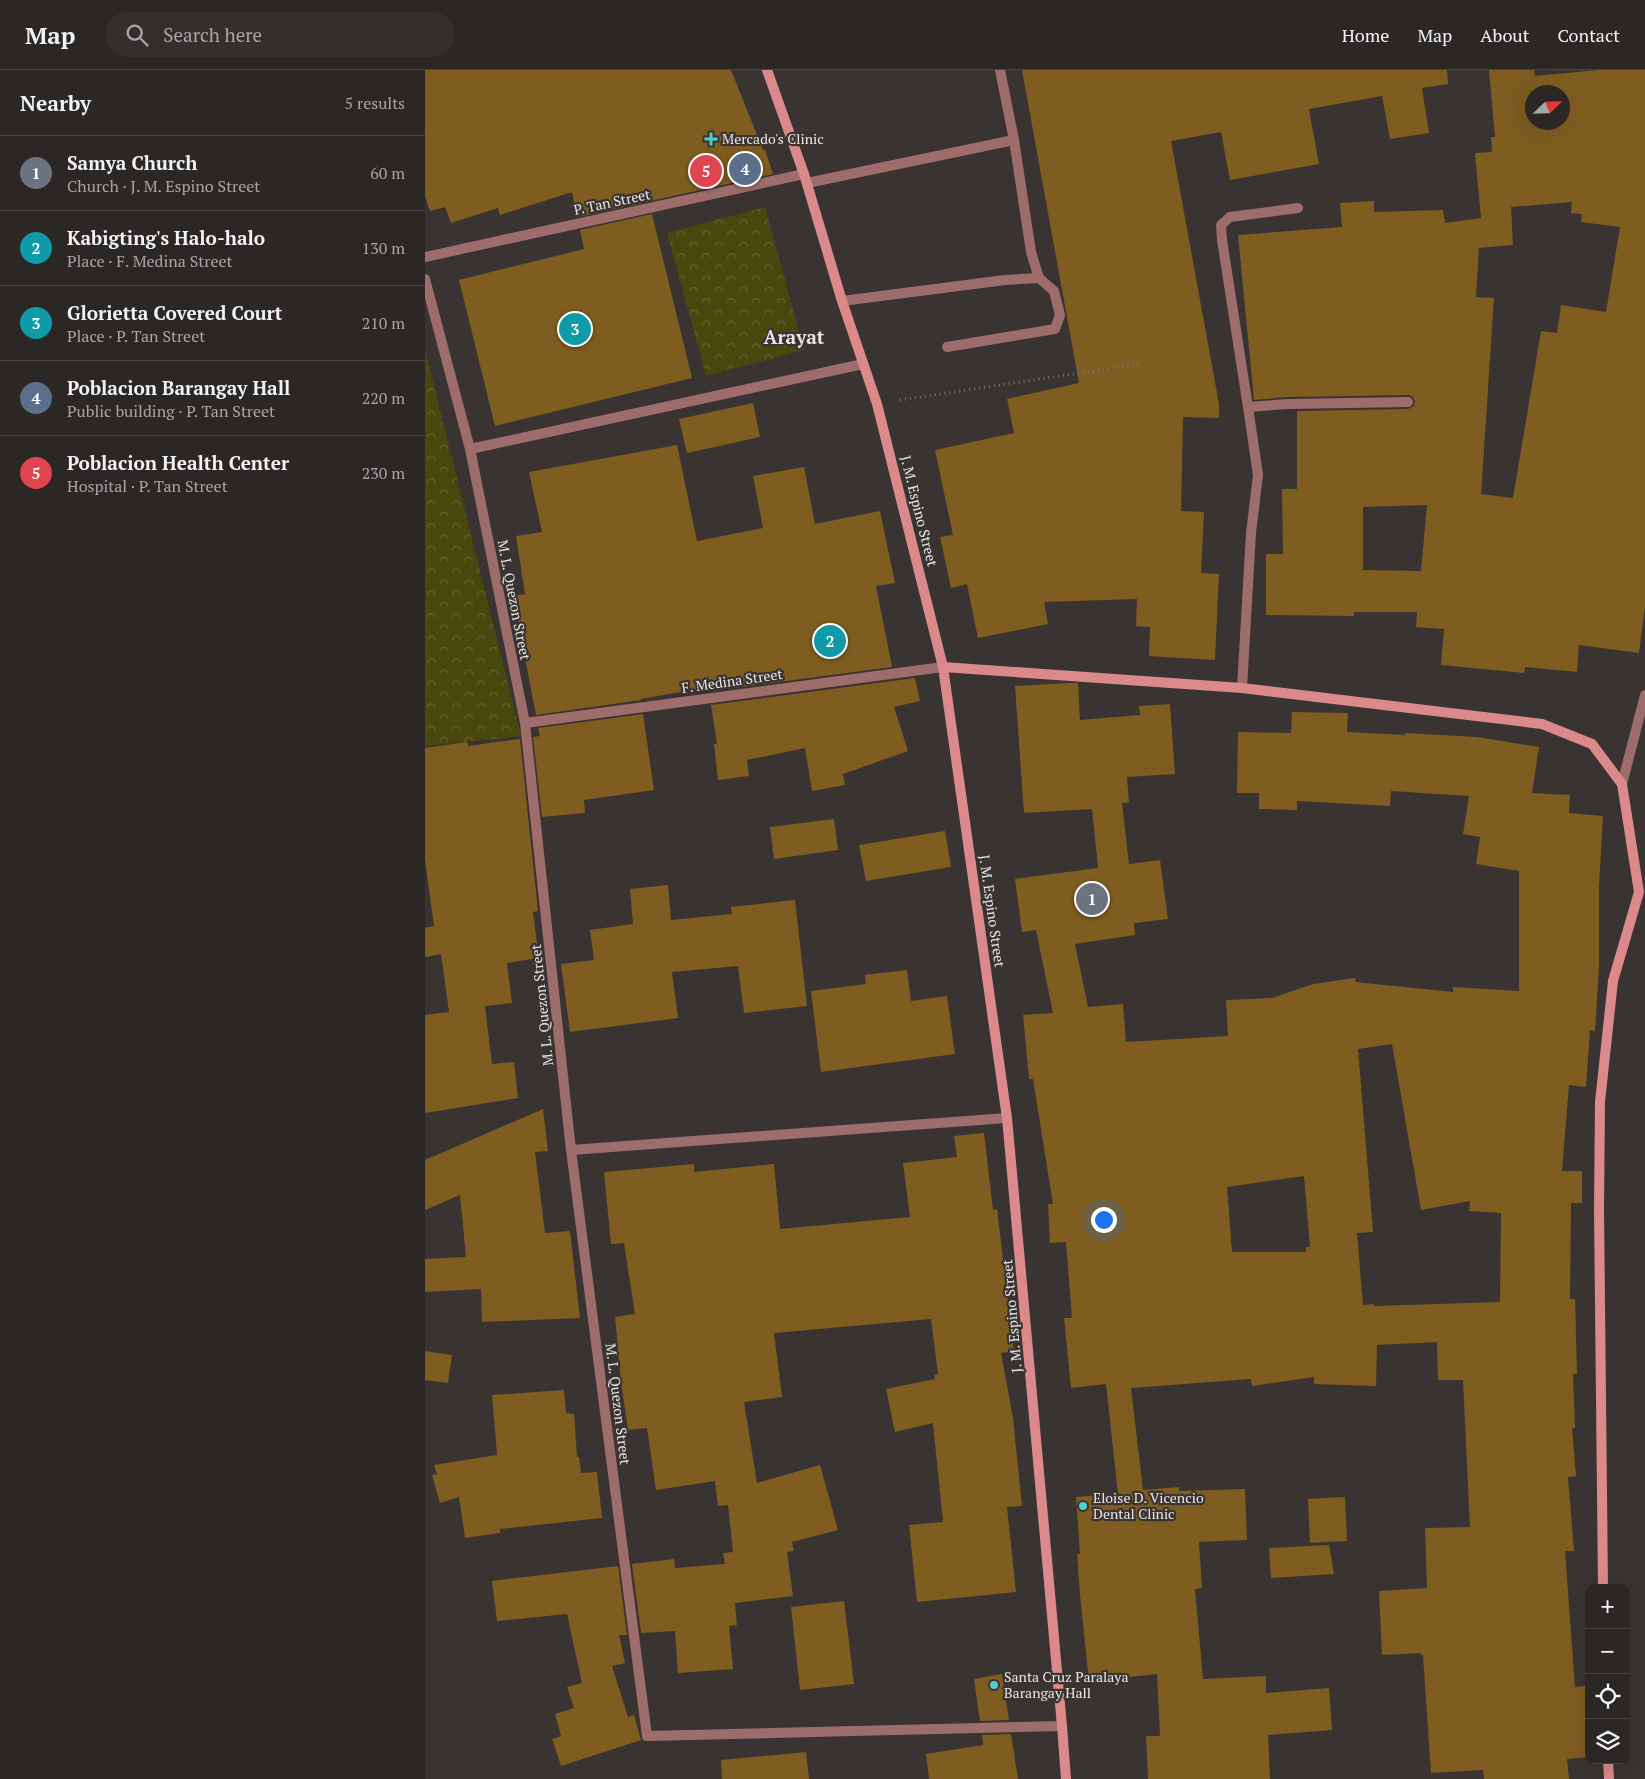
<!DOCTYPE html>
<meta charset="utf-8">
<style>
body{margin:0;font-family:"PT Serif",serif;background:#332f2d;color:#f1f3f6}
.controls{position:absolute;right:15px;bottom:15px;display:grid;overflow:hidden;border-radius:10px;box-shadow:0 5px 20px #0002}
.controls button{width:45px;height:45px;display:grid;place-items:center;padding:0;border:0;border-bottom:1px solid #474442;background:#2b2725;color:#f1f3f6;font:25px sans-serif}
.compass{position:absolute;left:1100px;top:15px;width:45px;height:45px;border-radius:50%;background:#2b2725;box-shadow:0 5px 20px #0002;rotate:67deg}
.you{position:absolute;left:678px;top:1149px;width:18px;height:18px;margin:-12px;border:4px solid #fff;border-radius:50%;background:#1a73e8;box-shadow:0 0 0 8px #1a73e833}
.badge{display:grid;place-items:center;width:32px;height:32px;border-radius:50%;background:#bca0f2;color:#fff;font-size:16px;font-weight:700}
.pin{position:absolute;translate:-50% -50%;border:2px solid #fff;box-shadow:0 1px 5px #0006}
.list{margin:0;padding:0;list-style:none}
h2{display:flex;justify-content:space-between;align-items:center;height:65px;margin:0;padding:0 20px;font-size:21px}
h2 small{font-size:16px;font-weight:400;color:#a6a5a7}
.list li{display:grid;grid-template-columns:32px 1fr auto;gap:15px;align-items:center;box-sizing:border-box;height:75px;padding:0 20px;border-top:1px solid #474442}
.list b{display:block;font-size:19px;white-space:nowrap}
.list p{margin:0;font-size:16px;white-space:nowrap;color:#a6a5a7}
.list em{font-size:16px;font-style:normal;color:#a6a5a7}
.icon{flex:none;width:28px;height:28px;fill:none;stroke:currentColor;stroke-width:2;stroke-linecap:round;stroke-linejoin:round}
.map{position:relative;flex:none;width:1220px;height:1709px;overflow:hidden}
header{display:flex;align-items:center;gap:30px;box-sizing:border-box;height:70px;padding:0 25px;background:#2b2725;border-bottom:1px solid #474442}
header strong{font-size:24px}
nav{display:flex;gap:28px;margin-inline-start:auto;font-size:18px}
.search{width:350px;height:45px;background:#332f2d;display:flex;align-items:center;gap:12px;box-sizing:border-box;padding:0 18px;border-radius:28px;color:#a6a5a7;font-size:19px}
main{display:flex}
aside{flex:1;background:#2b2725}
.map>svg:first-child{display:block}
</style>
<header>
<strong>Map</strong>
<div class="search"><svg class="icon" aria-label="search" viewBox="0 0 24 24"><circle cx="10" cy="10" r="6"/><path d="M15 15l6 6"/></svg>Search here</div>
<nav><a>Home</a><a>Map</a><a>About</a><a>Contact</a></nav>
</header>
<main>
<aside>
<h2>Nearby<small>5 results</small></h2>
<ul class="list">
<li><span class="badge" style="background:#6b7280">1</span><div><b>Samya Church</b><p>Church · J. M. Espino Street</p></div><em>60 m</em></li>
<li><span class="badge" style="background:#0f9aa8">2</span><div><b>Kabigting's Halo-halo</b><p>Place · F. Medina Street</p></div><em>130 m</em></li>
<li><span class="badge" style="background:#0f9aa8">3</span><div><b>Glorietta Covered Court</b><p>Place · P. Tan Street</p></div><em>210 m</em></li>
<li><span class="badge" style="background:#5c6f8a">4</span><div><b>Poblacion Barangay Hall</b><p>Public building · P. Tan Street</p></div><em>220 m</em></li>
<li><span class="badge" style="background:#e0444e">5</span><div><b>Poblacion Health Center</b><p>Hospital · P. Tan Street</p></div><em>230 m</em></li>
</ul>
</aside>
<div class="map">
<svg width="1220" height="1709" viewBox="0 0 1220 1709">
<defs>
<pattern id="forest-crowns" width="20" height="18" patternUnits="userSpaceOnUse" patternTransform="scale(1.25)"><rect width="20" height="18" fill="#4a470e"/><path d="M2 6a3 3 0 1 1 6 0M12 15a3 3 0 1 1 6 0" fill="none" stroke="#646231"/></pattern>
</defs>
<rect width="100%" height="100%" fill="#393431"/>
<g fill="url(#forest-crowns)">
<path d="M 340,137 L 379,280 L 281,306 L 242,163 Z"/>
<path d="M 0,280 L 96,666 L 0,676 Z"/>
</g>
<g fill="#7f5d21" fill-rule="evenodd">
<path d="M 0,0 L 306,0 L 338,80 L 340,80 L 348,104 L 152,147 L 147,122 L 75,145 L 73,138 L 26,153 L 20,137 L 5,141 L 0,126 Z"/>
<path d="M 597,0 L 1022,0 L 1023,14 L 997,18 L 1004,63 L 965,69 L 957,26 L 884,39 L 894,94 L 805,110 L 796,62 L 746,71 L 794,334 L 794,348 L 758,347 L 756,441 L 779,442 L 776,503 L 794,504 L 790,590 L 724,586 L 725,557 L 711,556 L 712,529 L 619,532 L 623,554 L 553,568 L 542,514 L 526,518 L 515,467 L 528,465 L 510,380 L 589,363 L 582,329 L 654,313 Z"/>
<path d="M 1064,0 L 1109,0 L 1110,6 L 1173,0 L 1220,0 L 1220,536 L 1214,583 L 1154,575 L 1152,602 L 1100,597 L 1099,603 L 1016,595 L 1019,559 L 991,557 L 992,542 L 929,542 L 929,546 L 841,545 L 841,484 L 858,484 L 857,419 L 872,419 L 872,341 L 983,339 L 989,336 L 990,331 L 987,326 L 983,325 L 863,327 L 829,330 L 813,165 L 917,157 L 915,133 L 949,131 L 949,142 L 1018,140 L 1020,153 L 1056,148 L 1050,83 L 1067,82 L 1066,67 L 1070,67 ZM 1108,22 L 1138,22 L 1138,52 L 1108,52 ZM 1147,132 L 1146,143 L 1157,144 L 1156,152 L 1195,157 L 1181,242 L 1136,235 L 1132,263 L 1116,261 L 1088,428 L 1056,424 L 1069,228 L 1051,227 L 1054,178 L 1088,175 L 1086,137 ZM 1002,435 L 996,501 L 938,500 L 938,437 Z"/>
<path d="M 227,144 L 267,308 L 70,356 L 34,210 L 159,179 L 155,160 Z"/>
<path d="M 328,333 L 335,367 L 262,383 L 254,349 Z"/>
<path d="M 252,375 L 272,471 L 338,458 L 328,406 L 379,397 L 390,454 L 455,441 L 470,513 L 451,516 L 467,597 L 285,621 L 284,618 L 278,618 L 216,629 L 216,630 L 111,645 L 88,526 L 100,524 L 91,466 L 117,462 L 104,402 Z"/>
<path d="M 490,608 L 495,631 L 469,637 L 483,681 L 418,704 L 420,715 L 387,721 L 380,678 L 322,690 L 324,706 L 293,710 L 289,674 L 292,674 L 286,635 Z"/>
<path d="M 645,613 L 653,613 L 655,650 L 715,645 L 714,636 L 745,634 L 750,704 L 702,707 L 704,732 L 697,733 L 704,794 L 735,790 L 743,849 L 709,853 L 710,865 L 650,874 L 663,937 L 698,934 L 701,972 L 803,966 L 801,930 L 847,928 L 888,914 L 930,908 L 931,912 L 1028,922 L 1028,917 L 1094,921 L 1094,801 L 1051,794 L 1055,767 L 1038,764 L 1044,726 L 966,721 L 965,736 L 872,731 L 872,740 L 834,739 L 834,723 L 812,723 L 813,662 L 866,663 L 867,642 L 923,643 L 922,662 L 980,665 L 980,663 L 1052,667 L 1114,677 L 1107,723 L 1145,725 L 1144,743 L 1178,746 L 1174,817 L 1174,897 L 1170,961 L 1165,960 L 1161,1017 L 1144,1015 L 1137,1101 L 1157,1101 L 1157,1133 L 1146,1133 L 1145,1229 L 1150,1229 L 1152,1304 L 1148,1304 L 1150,1358 L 1147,1358 L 1151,1406 L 1143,1407 L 1149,1481 L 1140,1481 L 1150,1617 L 1161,1616 L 1164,1649 L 1164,1687 L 1142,1689 L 1144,1709 L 1059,1709 L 1058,1700 L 1006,1703 L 998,1585 L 996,1585 L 996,1583 L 957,1585 L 954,1521 L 1002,1518 L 1000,1458 L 1045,1457 L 1038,1310 L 1013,1310 L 1012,1272 L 952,1275 L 951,1316 L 889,1314 L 889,1307 L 827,1316 L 826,1309 L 706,1318 L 718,1420 L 754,1417 L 754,1421 L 820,1419 L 822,1470 L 774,1472 L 777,1518 L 770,1519 L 778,1609 L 841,1606 L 841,1623 L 904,1618 L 907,1660 L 843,1665 L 845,1709 L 723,1709 L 721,1666 L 735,1666 L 732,1604 L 664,1611 L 655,1525 L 652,1484 L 655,1484 L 651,1427 L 693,1424 L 681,1314 L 646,1318 L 639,1248 L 647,1248 L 641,1172 L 625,1173 L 623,1134 L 628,1134 L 608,1009 L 604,1009 L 598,945 L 628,943 L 611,860 L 597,862 L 590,809 L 673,798 L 667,739 L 599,743 L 590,616 ZM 967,974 L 996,1140 L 1045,1131 L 1044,1141 L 1076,1143 L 1075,1232 L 949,1236 L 949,1234 L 938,1235 L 932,1163 L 948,1162 L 933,979 ZM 879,1106 L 885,1177 L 881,1177 L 881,1182 L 807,1182 L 802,1117 Z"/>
<path d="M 218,644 L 229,720 L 159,730 L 160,743 L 117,747 L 108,667 L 115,666 L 113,658 Z"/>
<path d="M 95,669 L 113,841 L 108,842 L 114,888 L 82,893 L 87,933 L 60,936 L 67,994 L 89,992 L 93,1028 L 0,1043 L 0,945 L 24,942 L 16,884 L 0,887 L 0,858 L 9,856 L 0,790 L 0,678 L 42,672 L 43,676 Z"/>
<path d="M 409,749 L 413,780 L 349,789 L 345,757 Z"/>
<path d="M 520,761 L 526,797 L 441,811 L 434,775 Z"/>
<path d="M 243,815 L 246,850 L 307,844 L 306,837 L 370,830 L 382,936 L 319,943 L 313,896 L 247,902 L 253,948 L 145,962 L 136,894 L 169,890 L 165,860 L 208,854 L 205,819 Z"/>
<path d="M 482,900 L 486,931 L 522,926 L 530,984 L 396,1002 L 386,921 L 441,914 L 440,905 Z"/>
<path d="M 118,1039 L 123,1081 L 110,1082 L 120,1163 L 145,1161 L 155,1248 L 57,1252 L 56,1219 L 0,1222 L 0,1189 L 41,1187 L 35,1125 L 0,1140 L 0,1090 Z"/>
<path d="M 559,1063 L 568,1140 L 572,1139 L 589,1281 L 576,1283 L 588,1348 L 597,1436 L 582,1437 L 591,1522 L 492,1532 L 484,1455 L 518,1452 L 508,1353 L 470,1362 L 461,1319 L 510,1309 L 509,1305 L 513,1304 L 506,1249 L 349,1263 L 357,1327 L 319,1332 L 332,1413 L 395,1395 L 413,1460 L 367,1472 L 369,1481 L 362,1482 L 368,1526 L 310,1533 L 312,1555 L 304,1556 L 308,1599 L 253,1603 L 250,1561 L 216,1563 L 207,1494 L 249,1489 L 250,1498 L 300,1494 L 298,1483 L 308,1482 L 303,1435 L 293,1436 L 290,1411 L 231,1420 L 222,1358 L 203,1360 L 196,1312 L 190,1247 L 210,1244 L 199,1173 L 186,1174 L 179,1102 L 269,1094 L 269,1102 L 349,1094 L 355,1159 L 485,1147 L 478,1093 L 532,1087 L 529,1066 Z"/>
<path d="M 0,1281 L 27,1285 L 23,1313 L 0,1310 Z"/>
<path d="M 139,1320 L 141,1343 L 149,1344 L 152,1387 L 154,1387 L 156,1403 L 172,1402 L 177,1448 L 75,1459 L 75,1463 L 40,1468 L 34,1427 L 15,1433 L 7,1405 L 12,1404 L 9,1395 L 72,1385 L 67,1325 Z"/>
<path d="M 920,1427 L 922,1471 L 885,1473 L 883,1429 Z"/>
<path d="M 904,1475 L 909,1504 L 846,1508 L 844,1478 Z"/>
<path d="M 193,1496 L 202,1565 L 194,1565 L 200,1593 L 187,1596 L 203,1647 L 209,1645 L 216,1670 L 136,1696 L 127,1669 L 136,1666 L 130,1644 L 149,1638 L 142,1617 L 157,1613 L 142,1544 L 72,1551 L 67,1511 Z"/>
<path d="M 419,1531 L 429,1614 L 375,1620 L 366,1537 Z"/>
<path d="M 577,1604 L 584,1650 L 555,1651 L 549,1609 Z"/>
<path d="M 586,1664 L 593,1709 L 504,1709 L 501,1684 L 558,1675 L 557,1665 Z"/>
<path d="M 381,1682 L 384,1709 L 297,1709 L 296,1690 Z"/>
</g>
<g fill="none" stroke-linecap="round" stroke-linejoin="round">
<path stroke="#7a7573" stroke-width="3" stroke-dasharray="1 4" stroke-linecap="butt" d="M 475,330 L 714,294"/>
<g stroke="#9f6c6c" stroke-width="10">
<path d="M 382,113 L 589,70"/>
<path d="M 417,231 L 580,210 L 614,208"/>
<path d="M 522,277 L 630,259 L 635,245 L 629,221 L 614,208 L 606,182 L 589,70 L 575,0"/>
<path d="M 823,337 L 797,170 L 796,155 L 805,147 L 873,138"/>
</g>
<g stroke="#9f6c6c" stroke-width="10">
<path d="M 0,187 L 379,104"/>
<path d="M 0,209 L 45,379 L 100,653 L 146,1080 L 222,1666 L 637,1656"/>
<path d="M 45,379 L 438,294"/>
<path d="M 817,618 L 826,463 L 833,405 L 823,337 L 863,334 L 983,332"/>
<path d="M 100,653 L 518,597"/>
<path d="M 1197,714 L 1220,625"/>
<path d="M 146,1080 L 582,1048"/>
</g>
<g stroke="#db898a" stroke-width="10">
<path d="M 342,0 L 379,104 L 417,231 L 452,334 L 518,597 L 582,1048 L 637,1656 L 641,1709"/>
<path d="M 518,597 L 817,618 L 1117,654 L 1167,674 L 1197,714 L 1214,822 L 1188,911 L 1175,1032 L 1174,1139 L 1178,1518"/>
<path d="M 1183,1690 L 1184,1709"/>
</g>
</g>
<g fill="#52cdcd" stroke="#393431" stroke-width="2">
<path d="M283.5 61.5h5v5h5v5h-5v5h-5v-5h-5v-5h5z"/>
<circle cx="658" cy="1436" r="5"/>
<circle cx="569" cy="1615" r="5"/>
</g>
<g text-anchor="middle" stroke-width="4.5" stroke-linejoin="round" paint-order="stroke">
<g font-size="14" fill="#ebe7e5" stroke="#393431" text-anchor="start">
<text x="297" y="74">Mercado's Clinic</text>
<text x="668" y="1433">Eloise D. Vicencio<tspan x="668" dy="16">Dental Clinic</tspan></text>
<text x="579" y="1612">Santa Cruz Paralaya<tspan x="579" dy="16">Barangay Hall</tspan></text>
</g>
<g font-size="14" fill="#ebe7e5" stroke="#393431">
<text transform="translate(187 132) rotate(-12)" y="5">P. Tan Street</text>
<text transform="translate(494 441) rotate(76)" y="5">J. M. Espino Street</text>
<text transform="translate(89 530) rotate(79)" y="5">M. L. Quezon Street</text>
<text transform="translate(307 611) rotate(-8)" y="5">F. Medina Street</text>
<text transform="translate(567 841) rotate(82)" y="5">J. M. Espino Street</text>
<text transform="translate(117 935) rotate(-96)" y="5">M. L. Quezon Street</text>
<text transform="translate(587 1246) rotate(-95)" y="5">J. M. Espino Street</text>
<text transform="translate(193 1334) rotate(83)" y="5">M. L. Quezon Street</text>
</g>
<g font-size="19" font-weight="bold" fill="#ebe7e5" stroke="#393431">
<text x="369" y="274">Arayat</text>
</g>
</g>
</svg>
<div class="controls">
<button>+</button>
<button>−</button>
<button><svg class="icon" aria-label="locate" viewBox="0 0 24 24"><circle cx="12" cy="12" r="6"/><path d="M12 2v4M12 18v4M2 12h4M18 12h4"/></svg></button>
<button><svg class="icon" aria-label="layers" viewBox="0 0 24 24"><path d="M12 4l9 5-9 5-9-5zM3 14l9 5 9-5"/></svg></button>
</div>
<svg class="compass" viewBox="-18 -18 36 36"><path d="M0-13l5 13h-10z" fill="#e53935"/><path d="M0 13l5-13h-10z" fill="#a6a5a7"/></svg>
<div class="you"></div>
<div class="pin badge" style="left:667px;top:829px;background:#6b7280">1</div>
<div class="pin badge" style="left:405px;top:571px;background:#0f9aa8">2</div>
<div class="pin badge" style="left:150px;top:259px;background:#0f9aa8">3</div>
<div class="pin badge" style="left:320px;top:99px;background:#5c6f8a">4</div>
<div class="pin badge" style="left:281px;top:101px;background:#e0444e">5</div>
</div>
</main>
